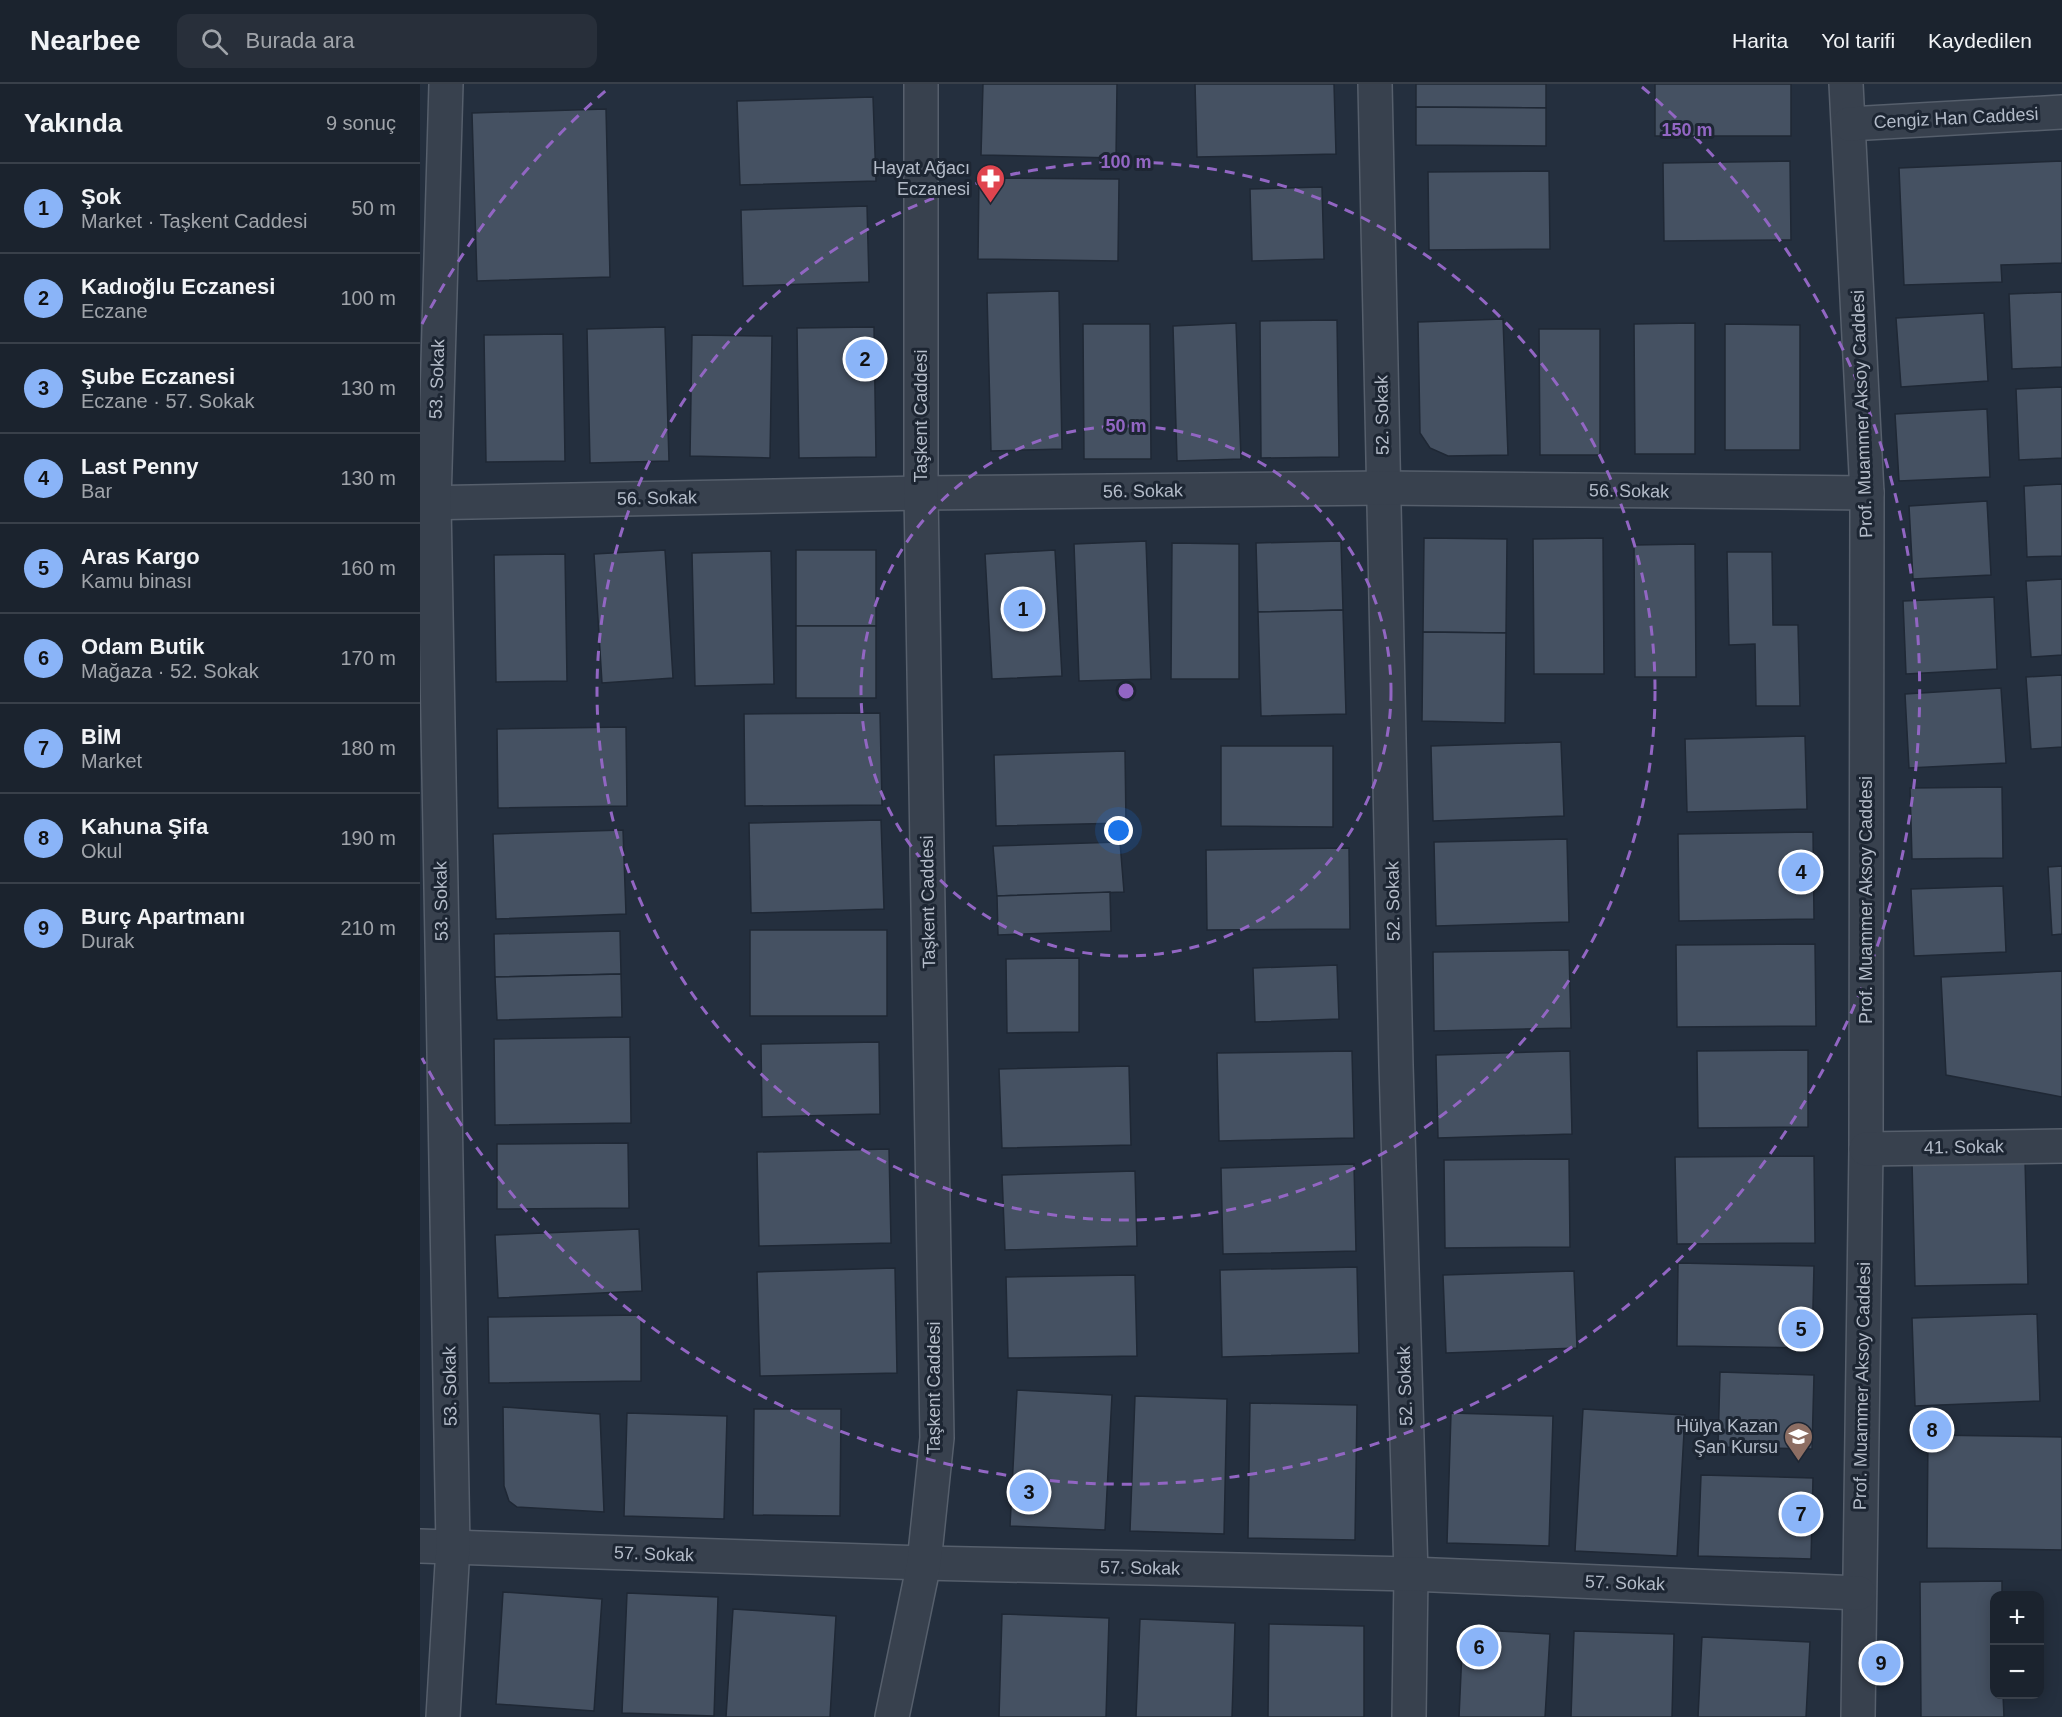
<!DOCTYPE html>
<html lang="tr">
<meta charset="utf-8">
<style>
body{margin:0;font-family:Arial,sans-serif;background:#282f3a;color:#f1f3f6}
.controls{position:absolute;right:18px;bottom:18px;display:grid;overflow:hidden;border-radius:12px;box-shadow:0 3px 15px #0003}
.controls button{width:54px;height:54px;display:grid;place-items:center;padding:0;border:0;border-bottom:2px solid #39404a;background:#1b232e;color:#f1f3f6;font:30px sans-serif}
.you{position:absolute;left:699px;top:747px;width:21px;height:21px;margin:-15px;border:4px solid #fff;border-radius:50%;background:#1a73e8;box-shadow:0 0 0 9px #1a73e833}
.badge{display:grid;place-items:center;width:39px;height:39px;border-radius:50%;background:#8ab4f8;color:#111;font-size:20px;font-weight:700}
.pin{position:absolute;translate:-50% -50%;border:3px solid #fff;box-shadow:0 2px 6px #0006}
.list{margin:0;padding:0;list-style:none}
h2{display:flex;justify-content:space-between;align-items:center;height:78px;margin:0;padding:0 24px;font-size:26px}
h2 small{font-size:20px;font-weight:400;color:#a0a4aa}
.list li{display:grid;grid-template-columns:39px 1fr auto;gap:18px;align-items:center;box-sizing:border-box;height:90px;padding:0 24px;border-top:2px solid #39404a}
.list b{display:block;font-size:22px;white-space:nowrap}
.list p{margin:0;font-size:20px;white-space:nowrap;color:#a0a4aa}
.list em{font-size:20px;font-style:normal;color:#a0a4aa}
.icon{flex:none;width:33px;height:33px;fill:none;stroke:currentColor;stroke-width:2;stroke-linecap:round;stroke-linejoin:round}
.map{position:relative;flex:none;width:1642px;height:1633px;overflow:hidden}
header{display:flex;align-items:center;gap:36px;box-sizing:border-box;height:84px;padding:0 30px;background:#1b232e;border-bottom:2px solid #39404a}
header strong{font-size:28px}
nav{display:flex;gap:33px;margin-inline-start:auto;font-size:21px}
.search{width:420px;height:54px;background:#282f3a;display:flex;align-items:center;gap:15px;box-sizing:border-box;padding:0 21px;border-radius:12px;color:#a0a4aa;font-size:22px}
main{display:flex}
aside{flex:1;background:#1b232e}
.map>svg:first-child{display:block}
</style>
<header>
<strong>Nearbee</strong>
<div class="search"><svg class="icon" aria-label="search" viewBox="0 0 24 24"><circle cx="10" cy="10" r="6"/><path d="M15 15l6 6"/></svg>Burada ara</div>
<nav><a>Harita</a><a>Yol tarifi</a><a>Kaydedilen</a></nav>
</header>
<main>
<aside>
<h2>Yakında<small>9 sonuç</small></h2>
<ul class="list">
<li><span class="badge">1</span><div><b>Şok</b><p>Market · Taşkent Caddesi</p></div><em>50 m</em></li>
<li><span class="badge">2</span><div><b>Kadıoğlu Eczanesi</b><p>Eczane</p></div><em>100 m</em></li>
<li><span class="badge">3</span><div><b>Şube Eczanesi</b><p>Eczane · 57. Sokak</p></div><em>130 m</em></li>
<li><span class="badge">4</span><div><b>Last Penny</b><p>Bar</p></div><em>130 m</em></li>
<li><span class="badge">5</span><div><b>Aras Kargo</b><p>Kamu binası</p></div><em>160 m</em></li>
<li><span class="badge">6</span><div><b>Odam Butik</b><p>Mağaza · 52. Sokak</p></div><em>170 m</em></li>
<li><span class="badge">7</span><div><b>BİM</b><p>Market</p></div><em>180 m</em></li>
<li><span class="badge">8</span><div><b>Kahuna Şifa</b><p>Okul</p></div><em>190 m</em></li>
<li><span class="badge">9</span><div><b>Burç Apartmanı</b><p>Durak</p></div><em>210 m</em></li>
</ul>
</aside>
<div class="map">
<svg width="1642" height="1633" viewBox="0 0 1642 1633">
<rect width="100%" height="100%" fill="#242f3e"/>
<g fill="#455162" stroke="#1f2835" stroke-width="1.5">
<path d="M 563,0 L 697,0 L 696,74 L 561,71 Z"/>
<path d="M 775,0 L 914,0 L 916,70 L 777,73 Z"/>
<path d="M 996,0 L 1126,0 L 1126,24 L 996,23 Z"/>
<rect x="1235" y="0" width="136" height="52"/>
<path d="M 453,13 L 456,97 L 320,101 L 317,17 Z"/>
<path d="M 996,23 L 1126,24 L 1126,62 L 996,61 Z"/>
<path d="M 186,25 L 190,193 L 57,197 L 52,29 Z"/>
<path d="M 1370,77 L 1371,156 L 1244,157 L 1243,79 Z"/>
<path d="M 1642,77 L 1642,179 L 1581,181 L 1582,198 L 1484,201 L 1479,84 Z"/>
<path d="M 1129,87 L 1130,165 L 1009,166 L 1008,88 Z"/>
<path d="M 559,94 L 699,95 L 698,177 L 558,175 Z"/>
<path d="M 902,103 L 904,175 L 832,177 L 830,105 Z"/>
<path d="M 447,122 L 449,198 L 323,202 L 321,126 Z"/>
<path d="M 639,207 L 642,365 L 571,367 L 567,209 Z"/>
<path d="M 1642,208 L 1642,283 L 1592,285 L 1589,210 Z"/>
<path d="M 1564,229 L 1568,297 L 1481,303 L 1476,234 Z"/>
<path d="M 1083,235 L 1088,371 L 1028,372 L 1010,364 L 1000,349 L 998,238 Z"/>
<path d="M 917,236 L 919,373 L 841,374 L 840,237 Z"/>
<path d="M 816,239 L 821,375 L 757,377 L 753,242 Z"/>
<path d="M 1275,239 L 1275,370 L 1215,370 L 1214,240 Z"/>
<path d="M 663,240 L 730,240 L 731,375 L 664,375 Z"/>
<path d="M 1305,240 L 1380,241 L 1380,366 L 1305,366 Z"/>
<path d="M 245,243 L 249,377 L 170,379 L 167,245 Z"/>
<path d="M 454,243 L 456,373 L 379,374 L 377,244 Z"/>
<path d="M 1119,245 L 1180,245 L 1180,371 L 1120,371 Z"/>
<path d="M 143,250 L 145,377 L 66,378 L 64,251 Z"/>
<path d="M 272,251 L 352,252 L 350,374 L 270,372 Z"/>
<path d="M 1642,303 L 1642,374 L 1599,376 L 1596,305 Z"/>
<path d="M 1567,325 L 1570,393 L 1479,397 L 1475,330 Z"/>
<path d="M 1642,400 L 1642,472 L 1607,473 L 1604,402 Z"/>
<path d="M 1567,417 L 1571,491 L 1493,495 L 1489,422 Z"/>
<path d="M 1004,454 L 1087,455 L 1086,549 L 1003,548 Z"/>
<path d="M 1183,454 L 1184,590 L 1114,590 L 1113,455 Z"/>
<path d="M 726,457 L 731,595 L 659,597 L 654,460 Z"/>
<path d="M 921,457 L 923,526 L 838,528 L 836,459 Z"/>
<path d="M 752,459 L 819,460 L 819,595 L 751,595 Z"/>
<path d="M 1275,460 L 1276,593 L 1215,593 L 1214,461 Z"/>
<path d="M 245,466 L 253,594 L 182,599 L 174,470 Z"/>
<rect x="376" y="466" width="80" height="76"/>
<path d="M 635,466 L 642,592 L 572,595 L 565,470 Z"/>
<path d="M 351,467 L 354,600 L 275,602 L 272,469 Z"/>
<path d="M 1307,468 L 1352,468 L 1353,541 L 1378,541 L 1380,622 L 1336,622 L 1335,560 L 1309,561 Z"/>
<path d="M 145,470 L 147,597 L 76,598 L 74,471 Z"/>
<path d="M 1642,495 L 1642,571 L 1611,573 L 1606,497 Z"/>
<path d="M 1574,513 L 1577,585 L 1486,590 L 1483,517 Z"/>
<path d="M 923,526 L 926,630 L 841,632 L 838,528 Z"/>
<rect x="376" y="542" width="80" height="72"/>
<path d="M 1003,548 L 1086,549 L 1085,639 L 1002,637 Z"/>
<path d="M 1642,591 L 1642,663 L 1611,665 L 1606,593 Z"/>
<path d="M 1581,604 L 1586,679 L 1489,684 L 1485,610 Z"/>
<path d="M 460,629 L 462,721 L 325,722 L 324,630 Z"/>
<path d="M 206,643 L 207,722 L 78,724 L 77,645 Z"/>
<path d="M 1385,652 L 1387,725 L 1267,728 L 1265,655 Z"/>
<path d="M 1141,658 L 1144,732 L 1013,737 L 1011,662 Z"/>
<path d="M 801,662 L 913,662 L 913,743 L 801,742 Z"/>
<path d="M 705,667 L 706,739 L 576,742 L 574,671 Z"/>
<path d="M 1582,703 L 1583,774 L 1492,775 L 1490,704 Z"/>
<path d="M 461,736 L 464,825 L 331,829 L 329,739 Z"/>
<path d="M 203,746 L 206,830 L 76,835 L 73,750 Z"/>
<path d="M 1393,748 L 1394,835 L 1259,837 L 1258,750 Z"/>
<path d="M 1147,755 L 1149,838 L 1016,842 L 1014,758 Z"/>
<path d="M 700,758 L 704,808 L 577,812 L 573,762 Z"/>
<path d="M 929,764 L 930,845 L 787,846 L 786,766 Z"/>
<path d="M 1642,782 L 1642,850 L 1632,851 L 1628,783 Z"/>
<path d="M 1583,802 L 1586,868 L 1494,872 L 1491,805 Z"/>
<path d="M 690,808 L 691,847 L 578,851 L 577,812 Z"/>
<rect x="330" y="846" width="137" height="86"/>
<path d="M 200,847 L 201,890 L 75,893 L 74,850 Z"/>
<path d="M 1395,860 L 1396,942 L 1257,943 L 1256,861 Z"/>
<path d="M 1149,866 L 1151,944 L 1014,947 L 1013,868 Z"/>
<path d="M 659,874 L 659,948 L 587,949 L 586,875 Z"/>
<path d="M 917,881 L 919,935 L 835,938 L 833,884 Z"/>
<path d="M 1642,887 L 1642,1013 L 1526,991 L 1521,893 Z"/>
<path d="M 201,890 L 202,933 L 77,936 L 75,893 Z"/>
<path d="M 210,953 L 211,1039 L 75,1041 L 74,955 Z"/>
<path d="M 459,958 L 460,1030 L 342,1033 L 341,960 Z"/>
<path d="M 1388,966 L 1388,1043 L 1278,1044 L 1277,967 Z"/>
<path d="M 932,967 L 934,1054 L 799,1057 L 797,969 Z"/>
<path d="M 1150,967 L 1152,1050 L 1018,1054 L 1016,971 Z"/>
<path d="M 709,982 L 711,1061 L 582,1064 L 579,985 Z"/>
<path d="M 208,1059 L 209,1124 L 77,1125 L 77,1060 Z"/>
<path d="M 469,1065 L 471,1159 L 339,1162 L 337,1068 Z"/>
<path d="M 1394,1072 L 1395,1159 L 1257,1160 L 1255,1073 Z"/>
<path d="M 1149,1075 L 1150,1163 L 1025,1164 L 1024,1076 Z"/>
<path d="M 1605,1075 L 1608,1200 L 1495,1202 L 1492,1077 Z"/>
<path d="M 934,1080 L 936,1167 L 803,1170 L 801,1084 Z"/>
<path d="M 715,1087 L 717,1162 L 585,1166 L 582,1091 Z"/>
<path d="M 219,1145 L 222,1207 L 78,1214 L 75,1151 Z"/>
<path d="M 1258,1179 L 1394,1182 L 1392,1264 L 1257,1262 Z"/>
<path d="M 937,1183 L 939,1269 L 802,1273 L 800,1186 Z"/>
<path d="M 475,1184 L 477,1289 L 340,1292 L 337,1188 Z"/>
<path d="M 1154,1187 L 1157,1264 L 1026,1269 L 1023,1191 Z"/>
<path d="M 715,1191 L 717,1272 L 588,1274 L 586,1193 Z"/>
<path d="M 1617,1230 L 1620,1317 L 1495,1322 L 1492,1234 Z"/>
<path d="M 221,1231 L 221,1297 L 69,1299 L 68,1233 Z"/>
<path d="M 1300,1288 L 1394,1291 L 1392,1365 L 1298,1363 Z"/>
<path d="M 597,1306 L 692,1311 L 685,1446 L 590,1442 Z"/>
<path d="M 715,1312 L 807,1315 L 804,1450 L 710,1447 Z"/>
<path d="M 830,1319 L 937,1321 L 935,1456 L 828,1454 Z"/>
<path d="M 83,1323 L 180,1330 L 184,1428 L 97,1423 L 89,1417 L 84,1402 Z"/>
<path d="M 334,1325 L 421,1325 L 420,1432 L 333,1431 Z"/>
<path d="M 1163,1325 L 1265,1331 L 1257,1472 L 1155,1467 Z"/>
<path d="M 207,1329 L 307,1332 L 304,1435 L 204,1432 Z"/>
<path d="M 1031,1329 L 1133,1332 L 1129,1462 L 1027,1459 Z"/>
<path d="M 1508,1351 L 1642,1353 L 1642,1466 L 1507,1464 Z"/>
<path d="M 1281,1391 L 1393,1394 L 1391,1475 L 1278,1472 Z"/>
<path d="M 1582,1497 L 1582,1512 L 1574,1512 L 1574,1610 L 1583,1610 L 1584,1633 L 1501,1633 L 1500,1498 Z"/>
<path d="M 83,1508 L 182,1515 L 174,1627 L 76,1620 Z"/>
<path d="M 207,1509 L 298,1513 L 294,1632 L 202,1629 Z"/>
<path d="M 313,1525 L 416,1532 L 410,1633 L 306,1633 Z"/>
<path d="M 582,1530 L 689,1534 L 686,1633 L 579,1633 Z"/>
<path d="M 720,1535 L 815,1539 L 812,1633 L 716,1633 Z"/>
<path d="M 849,1540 L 944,1542 L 944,1633 L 848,1633 Z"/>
<path d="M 1043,1545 L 1130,1550 L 1125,1633 L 1039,1633 Z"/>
<path d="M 1154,1547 L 1254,1550 L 1252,1633 L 1151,1633 Z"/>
<path d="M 1282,1553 L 1390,1558 L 1386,1633 L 1278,1633 Z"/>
</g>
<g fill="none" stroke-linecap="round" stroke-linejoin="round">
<defs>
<g id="minor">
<path d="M 955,0 L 976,981 L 991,1490 L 989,1633"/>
<path d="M 1426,0 L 1447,409 L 1446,1065 L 1438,1633"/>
<path d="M 1429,40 L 1642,28"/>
<path d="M 0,419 L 501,409 L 964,404 L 1447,409"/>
<path d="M 1446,1065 L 1642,1062"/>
<path d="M 0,1462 L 504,1479 L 991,1490 L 1439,1509"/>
<path d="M 23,1633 L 33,1463 L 14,419 L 26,0"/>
<path d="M 472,1633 L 504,1479 L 517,1354 L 501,409 L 501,0"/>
</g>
</defs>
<use href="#minor" stroke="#565f6c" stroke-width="36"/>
<use href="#minor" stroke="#38414e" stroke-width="33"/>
</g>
<g fill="none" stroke="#9266c3" stroke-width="3" stroke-dasharray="10 8">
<circle cx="706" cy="607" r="265"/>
<circle cx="706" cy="607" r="529"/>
<path d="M2 240A794 794 0 0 1 190 3M1222 3A794 794 0 1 1 2 974"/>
</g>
<defs>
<symbol id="pharmacy-pin" viewBox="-11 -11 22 30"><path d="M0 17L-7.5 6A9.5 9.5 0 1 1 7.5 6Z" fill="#e0444e" stroke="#1d2633"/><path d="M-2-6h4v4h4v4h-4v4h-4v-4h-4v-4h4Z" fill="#fff"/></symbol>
<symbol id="school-pin" viewBox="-11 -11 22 30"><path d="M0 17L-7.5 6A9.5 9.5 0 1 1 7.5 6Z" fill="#8d6e63" stroke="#1d2633"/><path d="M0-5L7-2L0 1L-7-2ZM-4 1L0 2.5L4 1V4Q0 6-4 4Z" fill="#fff"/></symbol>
</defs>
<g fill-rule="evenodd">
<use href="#pharmacy-pin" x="554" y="78" width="33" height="45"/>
<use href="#school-pin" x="1362" y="1336" width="33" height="45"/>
</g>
<g text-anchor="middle" stroke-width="6" stroke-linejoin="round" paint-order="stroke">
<g font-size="18" fill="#b4bcc9" stroke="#1d2633">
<text transform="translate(1536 34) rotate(-3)" y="6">Cengiz Han Caddesi</text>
<text transform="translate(17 295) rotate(-88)" y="6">53. Sokak</text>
<text transform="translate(1442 330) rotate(-92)" y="6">Prof. Muammer Aksoy Caddesi</text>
<text transform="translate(962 331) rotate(-91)" y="6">52. Sokak</text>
<text transform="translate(501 332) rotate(-90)" y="6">Taşkent Caddesi</text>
<text transform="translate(723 407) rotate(-1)" y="6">56. Sokak</text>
<text transform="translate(1209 407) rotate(1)" y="6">56. Sokak</text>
<text transform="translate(237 414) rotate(-1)" y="6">56. Sokak</text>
<text transform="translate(1446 816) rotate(-90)" y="6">Prof. Muammer Aksoy Caddesi</text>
<text transform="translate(21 817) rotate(-91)" y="6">53. Sokak</text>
<text transform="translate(973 817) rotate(-91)" y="6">52. Sokak</text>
<text transform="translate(508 818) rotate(-91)" y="6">Taşkent Caddesi</text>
<text transform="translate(1544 1063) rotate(-1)" y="6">41. Sokak</text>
<text transform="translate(30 1302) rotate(-91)" y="6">53. Sokak</text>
<text transform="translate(985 1302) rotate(-92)" y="6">52. Sokak</text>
<text transform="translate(1442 1302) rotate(-89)" y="6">Prof. Muammer Aksoy Caddesi</text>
<text transform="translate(514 1304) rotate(-90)" y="6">Taşkent Caddesi</text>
<text transform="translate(234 1470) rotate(2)" y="6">57. Sokak</text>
<text transform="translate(720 1484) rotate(1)" y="6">57. Sokak</text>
<text transform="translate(1205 1499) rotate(2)" y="6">57. Sokak</text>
</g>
<g font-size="18" fill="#b4bcc9" stroke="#1d2633" text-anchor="end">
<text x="550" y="90">Hayat Ağacı<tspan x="550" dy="21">Eczanesi</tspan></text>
<text x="1358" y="1348">Hülya Kazan<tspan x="1358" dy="21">Şan Kursu</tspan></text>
</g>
</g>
<circle cx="706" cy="607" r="9" fill="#9266c3" stroke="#1d2633" stroke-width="3"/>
<g font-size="18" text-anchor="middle" font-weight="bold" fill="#9266c3" stroke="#1d2633" stroke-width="6" stroke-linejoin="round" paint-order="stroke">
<text x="1267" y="52">150 m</text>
<text x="706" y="84">100 m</text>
<text x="706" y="348">50 m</text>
</g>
</svg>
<div class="controls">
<button>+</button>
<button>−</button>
</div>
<div class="you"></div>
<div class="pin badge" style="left:603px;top:525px">1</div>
<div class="pin badge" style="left:445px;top:275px">2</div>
<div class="pin badge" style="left:609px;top:1408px">3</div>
<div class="pin badge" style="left:1381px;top:788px">4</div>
<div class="pin badge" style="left:1381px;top:1245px">5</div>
<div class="pin badge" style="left:1059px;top:1563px">6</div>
<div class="pin badge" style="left:1381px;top:1430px">7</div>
<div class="pin badge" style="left:1512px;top:1346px">8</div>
<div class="pin badge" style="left:1461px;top:1579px">9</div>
</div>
</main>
